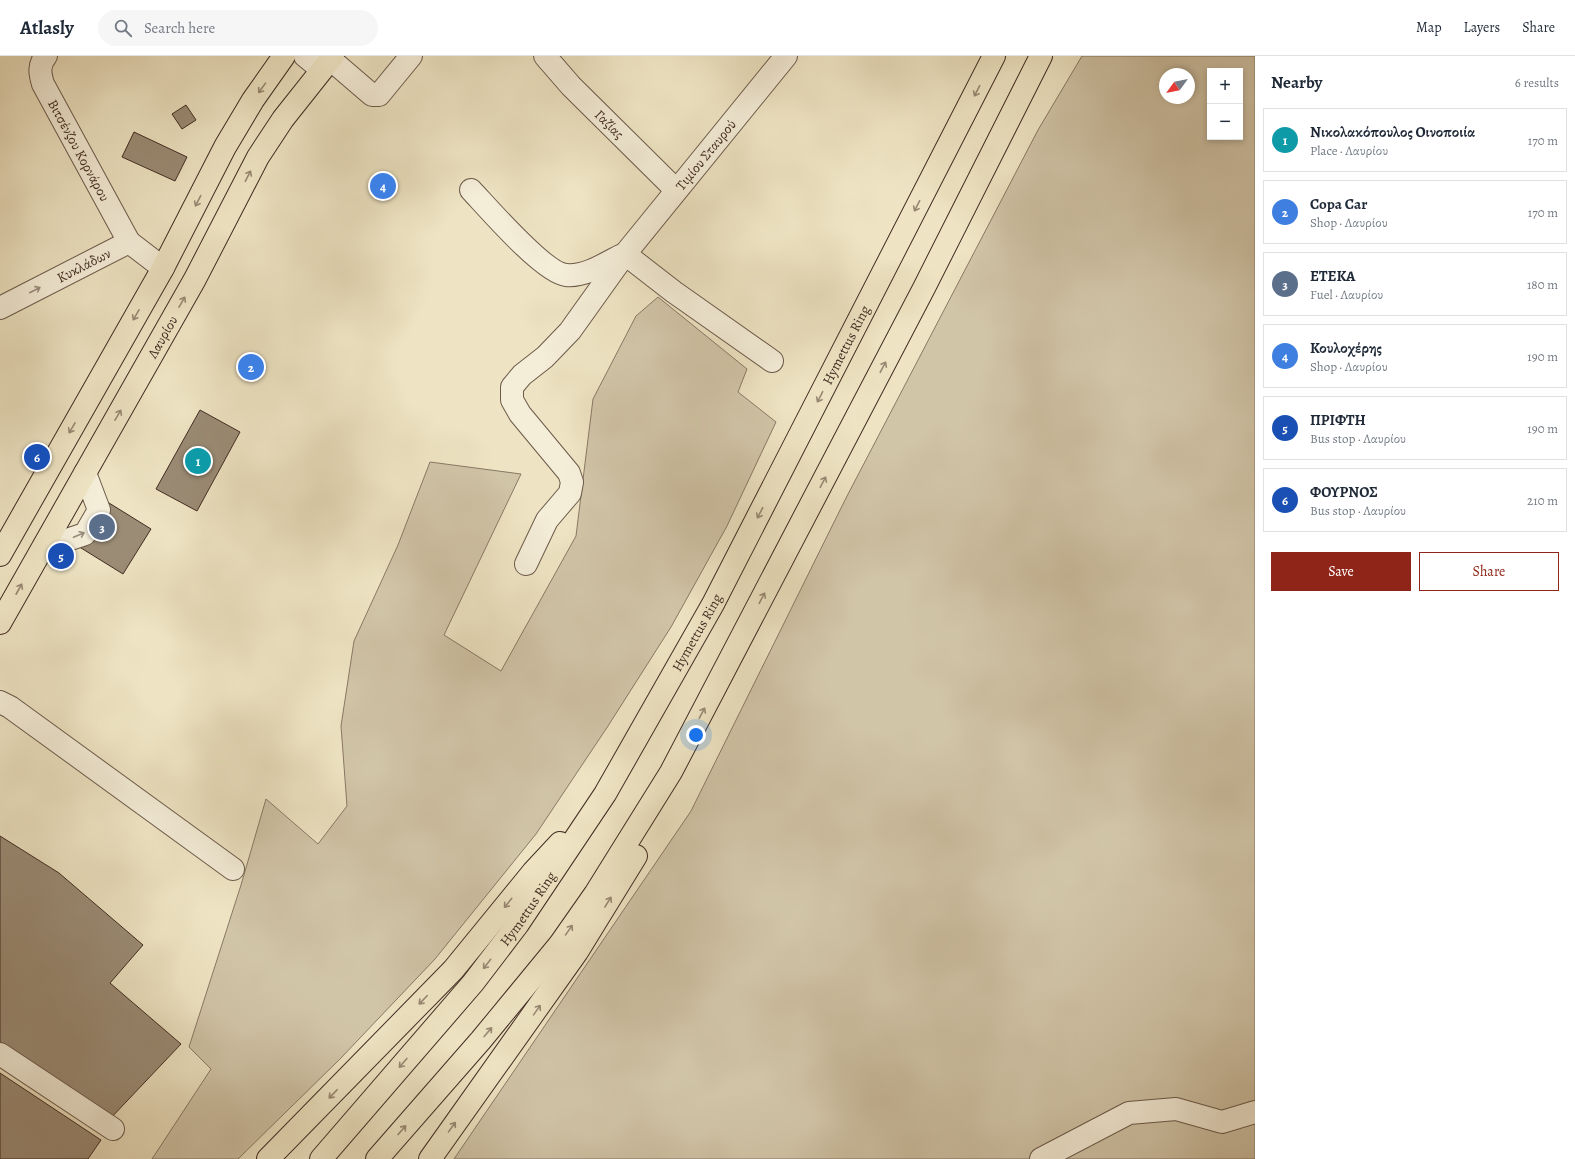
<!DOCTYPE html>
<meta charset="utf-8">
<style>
body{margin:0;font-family:Alegreya,serif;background:#f6f6f7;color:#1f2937}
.controls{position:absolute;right:12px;top:12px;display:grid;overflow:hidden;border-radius:0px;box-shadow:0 2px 6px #0003}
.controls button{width:36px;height:36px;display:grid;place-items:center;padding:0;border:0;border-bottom:1px solid #e0e1e3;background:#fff;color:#1f2937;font:20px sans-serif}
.compass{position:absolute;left:1159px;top:12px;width:36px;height:36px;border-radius:50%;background:#fff;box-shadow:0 2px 6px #0003;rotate:237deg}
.you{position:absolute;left:696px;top:679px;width:14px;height:14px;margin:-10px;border:3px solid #fff;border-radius:50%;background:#1a73e8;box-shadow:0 0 0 6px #1a73e833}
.badge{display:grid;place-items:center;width:26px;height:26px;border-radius:50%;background:#8f2418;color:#fff;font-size:13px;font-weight:700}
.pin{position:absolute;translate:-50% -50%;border:2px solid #fff;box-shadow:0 1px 4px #0006}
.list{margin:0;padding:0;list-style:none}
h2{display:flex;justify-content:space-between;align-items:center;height:52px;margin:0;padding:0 16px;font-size:17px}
h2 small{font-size:13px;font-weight:400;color:#747a83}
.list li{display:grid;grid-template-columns:26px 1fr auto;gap:12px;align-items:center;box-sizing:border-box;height:64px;margin:0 8px 8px;padding:0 8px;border:1px solid #e0e1e3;border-radius:0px}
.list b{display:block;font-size:15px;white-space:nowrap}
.list p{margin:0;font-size:13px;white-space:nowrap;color:#747a83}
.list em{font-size:13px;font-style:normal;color:#747a83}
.actions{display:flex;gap:8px;padding:12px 16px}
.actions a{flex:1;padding:9px 0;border:1px solid #8f2418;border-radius:0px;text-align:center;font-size:14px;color:#8f2418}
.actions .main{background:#8f2418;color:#fff}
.icon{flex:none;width:22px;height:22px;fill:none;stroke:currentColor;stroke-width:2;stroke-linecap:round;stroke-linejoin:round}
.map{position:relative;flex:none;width:1255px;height:1103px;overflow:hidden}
header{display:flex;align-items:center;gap:24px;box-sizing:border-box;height:56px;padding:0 20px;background:#fff;border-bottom:1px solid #e0e1e3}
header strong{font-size:19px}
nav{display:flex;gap:22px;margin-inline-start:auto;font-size:14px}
.search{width:280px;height:36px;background:#f6f6f7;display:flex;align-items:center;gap:10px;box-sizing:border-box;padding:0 14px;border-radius:22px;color:#747a83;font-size:15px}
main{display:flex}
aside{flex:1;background:#fff}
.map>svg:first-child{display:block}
</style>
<header>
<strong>Atlasly</strong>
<div class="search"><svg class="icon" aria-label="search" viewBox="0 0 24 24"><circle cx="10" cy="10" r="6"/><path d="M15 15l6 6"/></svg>Search here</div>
<nav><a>Map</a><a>Layers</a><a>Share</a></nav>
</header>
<main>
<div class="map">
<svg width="1255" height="1103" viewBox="0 0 1255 1103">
<rect width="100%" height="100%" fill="#eee4c3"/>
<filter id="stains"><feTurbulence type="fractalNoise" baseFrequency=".005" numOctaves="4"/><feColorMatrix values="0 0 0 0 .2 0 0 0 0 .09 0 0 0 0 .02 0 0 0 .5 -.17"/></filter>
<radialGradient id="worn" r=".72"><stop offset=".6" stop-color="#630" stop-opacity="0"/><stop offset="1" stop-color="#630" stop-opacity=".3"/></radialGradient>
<g fill="#d1c5a8" stroke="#897866" fill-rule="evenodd">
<path d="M 1082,0 L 1255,0 L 1255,1103 L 454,1103 L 691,755 L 846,442 L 1038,74 ZM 1210,15 L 1240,15 L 1240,81 L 1210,81 ZM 1165,18 L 1189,18 L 1189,42 L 1165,42 Z"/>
<path d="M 658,241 L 747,313 L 738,336 L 776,366 L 727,470 L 671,571 L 608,670 L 536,778 L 435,903 L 340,1003 L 238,1103 L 152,1103 L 211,1013 L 189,991 L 241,829 L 266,743 L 318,788 L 347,750 L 341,670 L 354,585 L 398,489 L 430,406 L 521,418 L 444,579 L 501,615 L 576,480 L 593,343 L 636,260 Z"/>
</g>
<g fill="#9b8c76" stroke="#412c23">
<path d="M 186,49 L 196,64 L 182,73 L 172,58 Z"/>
<path d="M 134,76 L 187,101 L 175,125 L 122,101 Z"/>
<path d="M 200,354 L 240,376 L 197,455 L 156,433 Z"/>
<path d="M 101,442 L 151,473 L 123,518 L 73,487 Z"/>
<path d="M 0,780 L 59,817 L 143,889 L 110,927 L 181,988 L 109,1064 L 0,993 Z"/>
<path d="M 0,1017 L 101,1084 L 88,1103 L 0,1103 Z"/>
</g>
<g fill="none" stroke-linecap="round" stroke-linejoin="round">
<defs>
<g id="minor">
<path id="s1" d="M 46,0 C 38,9 40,18 43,28 L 129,186"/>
<path d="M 305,0 L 321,13"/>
<path id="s2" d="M 545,0 L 571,30 L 676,134"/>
<path d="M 330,3 L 372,39 L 379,39 L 411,0"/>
<path d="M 471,134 C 488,152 544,217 566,219 C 584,221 605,208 620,200"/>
<path d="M 625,198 L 674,236 L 772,305"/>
<path id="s3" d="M 0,252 L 129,186 L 163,212"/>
<path d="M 43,492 L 85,478 L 99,454 L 85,417"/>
<path id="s4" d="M 526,508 L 547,464 L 570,437 L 572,426 L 569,417 L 520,358 L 512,344 L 512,331 L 522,319 L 545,301 L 570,275 L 625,198 L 786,0"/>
<path d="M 0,646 L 10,651 L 233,813"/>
<path d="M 0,998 L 113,1073"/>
<path d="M 1041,1103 L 1129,1057 L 1176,1053 L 1222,1066 L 1255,1056"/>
</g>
<g id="major">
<path d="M 0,499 L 163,212 L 225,91 L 253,44 L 284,0"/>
<path id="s5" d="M 0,567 L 195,223 L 258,101 L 283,63 L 333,0"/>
</g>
<g id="highway">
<path d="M 268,1103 L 453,914 L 533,816 L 560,787"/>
<path id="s6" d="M 321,1103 L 473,927 L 518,868 L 605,738 L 713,548 L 994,0"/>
<path d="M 377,1103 L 481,984 L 560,888 L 595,838 L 671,716 L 924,232 L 1041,0"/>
<path d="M 430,1103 L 577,896 L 636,800"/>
</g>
</defs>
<use href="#minor" stroke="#6c5a4b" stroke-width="24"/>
<use href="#major" stroke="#412c23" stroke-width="24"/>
<use href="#highway" stroke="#412c23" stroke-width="24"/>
<use href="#minor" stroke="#f4edd8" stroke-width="22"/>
<use href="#major" stroke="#eee4c3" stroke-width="22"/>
<use href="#highway" stroke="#eee4c3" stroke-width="22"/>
</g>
<defs><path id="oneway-shaft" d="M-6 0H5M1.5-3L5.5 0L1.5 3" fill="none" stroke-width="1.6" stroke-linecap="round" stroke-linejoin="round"/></defs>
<g stroke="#988873">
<use href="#oneway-shaft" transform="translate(262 32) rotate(126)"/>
<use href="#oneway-shaft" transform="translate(977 35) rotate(117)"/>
<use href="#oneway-shaft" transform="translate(248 120) rotate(-63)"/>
<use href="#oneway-shaft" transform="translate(198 145) rotate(117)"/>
<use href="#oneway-shaft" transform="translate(917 150) rotate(117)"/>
<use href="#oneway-shaft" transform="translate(182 246) rotate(-60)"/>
<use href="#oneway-shaft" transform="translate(136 259) rotate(120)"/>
<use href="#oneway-shaft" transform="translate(883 311) rotate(-62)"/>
<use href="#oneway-shaft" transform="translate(820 341) rotate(117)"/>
<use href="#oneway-shaft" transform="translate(118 359) rotate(-60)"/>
<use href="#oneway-shaft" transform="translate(72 372) rotate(120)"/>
<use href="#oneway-shaft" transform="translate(823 426) rotate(-62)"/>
<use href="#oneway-shaft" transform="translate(760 457) rotate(117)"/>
<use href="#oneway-shaft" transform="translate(19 533) rotate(-61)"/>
<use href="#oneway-shaft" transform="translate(762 542) rotate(-62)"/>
<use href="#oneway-shaft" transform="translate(702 657) rotate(-62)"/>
<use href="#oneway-shaft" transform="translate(608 846) rotate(-58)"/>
<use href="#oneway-shaft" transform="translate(508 847) rotate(129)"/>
<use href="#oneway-shaft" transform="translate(569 874) rotate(-55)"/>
<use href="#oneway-shaft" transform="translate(487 908) rotate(128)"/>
<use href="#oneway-shaft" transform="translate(423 944) rotate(134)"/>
<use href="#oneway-shaft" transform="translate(537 954) rotate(-55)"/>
<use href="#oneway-shaft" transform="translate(488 976) rotate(-50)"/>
<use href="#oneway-shaft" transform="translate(403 1007) rotate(130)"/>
<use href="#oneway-shaft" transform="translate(333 1038) rotate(134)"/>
<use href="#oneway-shaft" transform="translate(452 1071) rotate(-54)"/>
<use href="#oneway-shaft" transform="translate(402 1074) rotate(-49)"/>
</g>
<g stroke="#9a8c7e">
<use href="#oneway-shaft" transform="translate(35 234) rotate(-27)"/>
<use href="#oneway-shaft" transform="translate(79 479) rotate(-23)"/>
</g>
<g text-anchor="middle" stroke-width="3.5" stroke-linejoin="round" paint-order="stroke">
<g font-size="14" fill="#412c23" stroke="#f4edd8">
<text dy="5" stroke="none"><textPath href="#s2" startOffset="94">Γαζίας</textPath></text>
<text dy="5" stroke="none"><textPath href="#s1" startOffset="105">Βιτσένζου Κορνάρου</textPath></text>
<text dy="5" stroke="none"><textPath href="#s4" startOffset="514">Τιμίου Σταυρού</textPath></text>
<text dy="5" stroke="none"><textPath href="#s3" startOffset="94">Κυκλάδων</textPath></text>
<text dy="5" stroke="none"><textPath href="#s5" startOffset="329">Λαυρίου</textPath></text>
<text dy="5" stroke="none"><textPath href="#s6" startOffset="973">Hymettus Ring</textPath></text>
<text dy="5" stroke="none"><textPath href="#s6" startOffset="649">Hymettus Ring</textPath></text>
<text dy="5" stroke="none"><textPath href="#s6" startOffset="325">Hymettus Ring</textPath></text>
</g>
</g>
<rect width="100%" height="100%" filter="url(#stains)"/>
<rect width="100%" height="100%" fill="url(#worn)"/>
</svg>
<div class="controls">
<button>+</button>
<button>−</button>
</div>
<svg class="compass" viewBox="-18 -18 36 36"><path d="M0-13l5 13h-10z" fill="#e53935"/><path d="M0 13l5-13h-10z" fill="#747a83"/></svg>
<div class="you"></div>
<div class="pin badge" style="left:198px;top:405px;background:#0f9aa8">1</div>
<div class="pin badge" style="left:251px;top:311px;background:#3f7fe0">2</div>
<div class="pin badge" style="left:102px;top:471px;background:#5c6f8a">3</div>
<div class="pin badge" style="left:383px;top:130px;background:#3f7fe0">4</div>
<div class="pin badge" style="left:61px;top:500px;background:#1a4fb4">5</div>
<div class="pin badge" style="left:37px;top:401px;background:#1a4fb4">6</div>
</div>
<aside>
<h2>Nearby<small>6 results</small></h2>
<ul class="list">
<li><span class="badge" style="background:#0f9aa8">1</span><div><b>Νικολακόπουλος Οινοποιία</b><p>Place · Λαυρίου</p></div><em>170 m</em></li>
<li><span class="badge" style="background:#3f7fe0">2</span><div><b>Copa Car</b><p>Shop · Λαυρίου</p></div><em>170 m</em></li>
<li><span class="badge" style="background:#5c6f8a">3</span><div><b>ΕΤΕΚΑ</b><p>Fuel · Λαυρίου</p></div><em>180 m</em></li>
<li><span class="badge" style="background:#3f7fe0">4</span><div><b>Κουλοχέρης</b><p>Shop · Λαυρίου</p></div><em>190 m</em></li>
<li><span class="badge" style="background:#1a4fb4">5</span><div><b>ΠΡΙΦΤΗ</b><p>Bus stop · Λαυρίου</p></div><em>190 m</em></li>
<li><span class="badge" style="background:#1a4fb4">6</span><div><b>ΦΟΥΡΝΟΣ</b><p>Bus stop · Λαυρίου</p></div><em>210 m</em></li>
</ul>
<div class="actions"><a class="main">Save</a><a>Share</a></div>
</aside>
</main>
